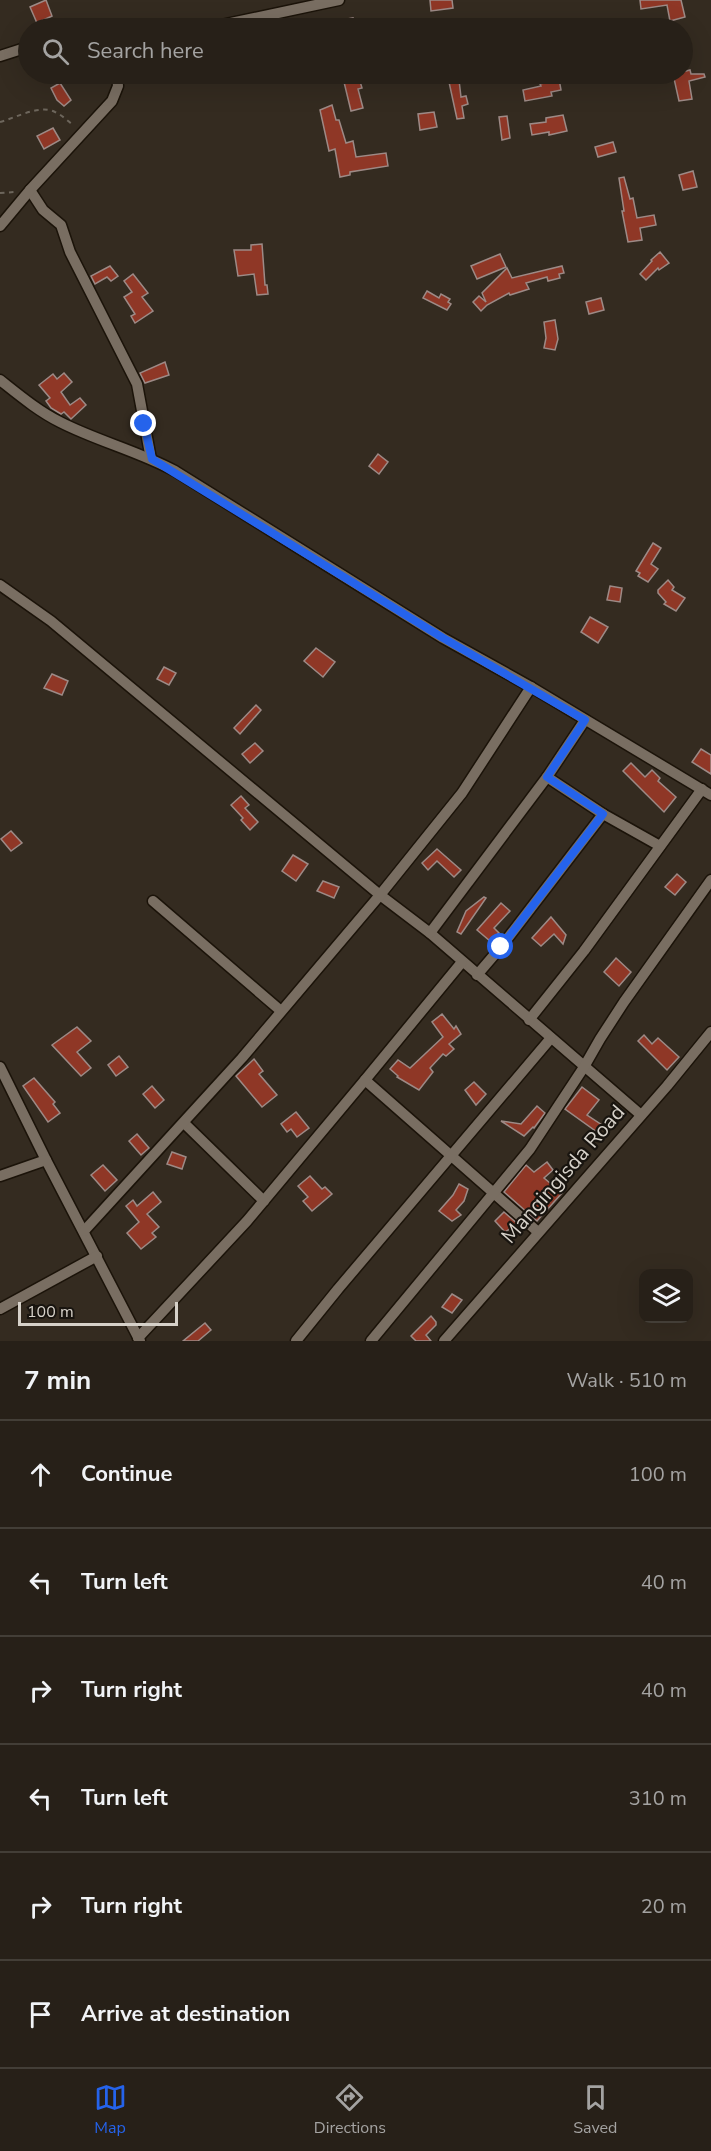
<!DOCTYPE html>
<meta charset="utf-8">
<style>
body{margin:0;font-family:"Nunito Sans",sans-serif;background:#2f2821;color:#f1f3f6}
.controls{position:absolute;right:18px;bottom:18px;display:grid;overflow:hidden;border-radius:12px;box-shadow:0 6px 24px #0002}
.controls button{width:54px;height:54px;display:grid;place-items:center;padding:0;border:0;border-bottom:2px solid #433e37;background:#272018;color:#f1f3f6;font:30px sans-serif}
.scale{position:absolute;left:18px;bottom:15px;width:160px;box-sizing:border-box;padding-left:6px;border:3px solid #d6d1c9;border-top:0;font-size:16px;line-height:21px;white-space:nowrap;color:#d6d1c9;-webkit-text-stroke:4px #18140f;paint-order:stroke}
.stop{position:absolute;width:18px;height:18px;margin:-14px;border:4px solid #2563eb;border-radius:50%;background:#fff}
.stop.end{background:#2563eb;border-color:#fff;box-shadow:0 2px 6px #0008}
.list{margin:0;padding:0;list-style:none}
h2{display:flex;justify-content:space-between;align-items:center;height:78px;margin:0;padding:0 24px;font-size:26px}
h2 small{font-size:20px;font-weight:400;color:#a4a3a2}
.list li{display:grid;grid-template-columns:39px 1fr auto;gap:18px;align-items:center;box-sizing:border-box;height:108px;padding:0 24px;border-top:2px solid #433e37}
.list b{display:block;font-size:22px;white-space:nowrap}
.list em{font-size:20px;font-style:normal;color:#a4a3a2}
.icon{flex:none;width:33px;height:33px;fill:none;stroke:currentColor;stroke-width:2;stroke-linecap:round;stroke-linejoin:round}
.map{position:relative;flex:none;width:711px;height:1341px;overflow:hidden}
.search{position:absolute;background:#272018;box-shadow:0 6px 24px #0002;left:18px;right:18px;top:18px;height:66px;display:flex;align-items:center;gap:15px;box-sizing:border-box;padding:0 21px;border-radius:33px;color:#a4a3a2;font-size:22px}
.sheet{height:726px;background:#272018}
nav{display:flex;justify-content:space-around;align-items:center;box-sizing:border-box;height:84px;border-top:2px solid #433e37;background:#272018;font-size:16px;color:#a4a3a2}
nav a{display:grid;justify-items:center;gap:3px}
nav .on{color:#2563eb}
.map>svg:first-child{display:block}
</style>
<div class="map">
<svg width="711" height="1341" viewBox="0 0 711 1341">
<rect width="100%" height="100%" fill="#342b20"/>
<g fill="#8f3726" stroke="#9d8a86" stroke-width="1.5">
<path d="M 46,0 L 52,16 L 37,23 L 30,7 Z"/>
<path d="M 430,0 L 452,0 L 453,8 L 431,11 Z"/>
<path d="M 640,0 L 681,0 L 685,17 L 670,21 L 667,5 L 641,9 Z"/>
<path d="M 353,18 L 354,28 L 299,28 L 299,26 L 325,19 L 326,23 Z"/>
<path d="M 690,70 L 691,74 L 704,74 L 705,77 L 689,81 L 692,99 L 679,101 L 673,74 L 682,74 L 682,72 Z"/>
<path d="M 208,74 L 237,74 L 237,78 L 209,83 Z"/>
<path d="M 359,78 L 362,88 L 358,89 L 363,108 L 351,111 L 344,82 Z"/>
<path d="M 559,79 L 561,90 L 551,92 L 552,96 L 525,101 L 523,90 L 541,86 L 540,84 Z"/>
<path d="M 459,80 L 461,97 L 466,96 L 468,104 L 462,106 L 464,118 L 457,119 L 449,82 Z"/>
<path d="M 60,83 L 71,100 L 64,106 L 57,100 L 51,88 Z"/>
<path d="M 332,105 L 336,120 L 339,120 L 346,143 L 353,141 L 356,157 L 386,153 L 388,166 L 350,172 L 350,175 L 340,177 L 335,149 L 329,151 L 320,110 Z"/>
<path d="M 434,112 L 437,127 L 420,130 L 418,114 Z"/>
<path d="M 563,115 L 567,131 L 549,135 L 549,132 L 532,135 L 530,124 L 546,122 L 546,118 Z"/>
<path d="M 507,116 L 510,138 L 502,140 L 499,117 Z"/>
<path d="M 53,128 L 60,140 L 44,149 L 37,136 Z"/>
<path d="M 613,142 L 616,152 L 598,157 L 595,147 Z"/>
<path d="M 693,171 L 697,187 L 683,190 L 679,175 Z"/>
<path d="M 624,177 L 630,199 L 633,198 L 637,218 L 654,215 L 656,225 L 640,228 L 642,240 L 628,242 L 622,211 L 624,211 L 619,178 Z"/>
<path d="M 262,244 L 265,285 L 267,285 L 268,294 L 257,295 L 254,274 L 238,276 L 234,250 L 251,250 L 251,245 Z"/>
<path d="M 660,252 L 669,263 L 659,270 L 658,268 L 646,280 L 640,274 L 652,261 L 651,260 Z"/>
<path d="M 500,254 L 506,267 L 477,279 L 471,266 Z"/>
<path d="M 110,266 L 118,276 L 111,281 L 107,277 L 95,284 L 91,276 Z"/>
<path d="M 562,266 L 564,273 L 559,274 L 560,278 L 548,281 L 547,277 L 526,283 L 529,289 L 510,295 L 509,293 L 487,305 L 481,311 L 473,302 L 479,296 L 486,302 L 482,293 L 507,268 L 512,278 Z"/>
<path d="M 133,274 L 148,293 L 142,297 L 153,311 L 135,323 L 131,316 L 135,314 L 124,297 L 132,292 L 124,281 Z"/>
<path d="M 427,291 L 439,298 L 441,294 L 450,299 L 448,302 L 451,304 L 447,310 L 423,298 Z"/>
<path d="M 601,298 L 604,310 L 589,314 L 586,302 Z"/>
<path d="M 555,320 L 558,339 L 555,350 L 544,348 L 546,338 L 544,322 Z"/>
<path d="M 165,362 L 169,375 L 145,383 L 140,373 Z"/>
<path d="M 64,373 L 72,382 L 61,392 L 70,405 L 80,398 L 86,405 L 71,419 L 64,412 L 61,414 L 51,408 L 46,401 L 50,398 L 39,385 L 53,374 L 57,379 Z"/>
<path d="M 378,454 L 388,462 L 379,474 L 369,466 Z"/>
<path d="M 653,543 L 661,548 L 651,564 L 658,569 L 648,582 L 638,576 L 640,573 L 636,571 Z"/>
<path d="M 668,580 L 674,587 L 672,590 L 685,598 L 676,611 L 664,604 L 666,602 L 658,593 L 658,590 Z"/>
<path d="M 610,586 L 622,588 L 620,602 L 607,600 Z"/>
<path d="M 590,617 L 608,627 L 598,643 L 581,632 Z"/>
<path d="M 316,648 L 335,662 L 323,677 L 304,661 Z"/>
<path d="M 164,667 L 176,673 L 169,685 L 157,679 Z"/>
<path d="M 52,674 L 68,681 L 62,695 L 44,688 Z"/>
<path d="M 256,705 L 261,710 L 240,734 L 234,728 Z"/>
<path d="M 255,743 L 263,751 L 250,763 L 242,754 Z"/>
<path d="M 701,749 L 711,755 L 711,774 L 692,762 Z"/>
<path d="M 631,763 L 645,777 L 652,770 L 660,778 L 658,781 L 676,797 L 664,812 L 623,771 Z"/>
<path d="M 241,796 L 249,805 L 245,808 L 258,822 L 250,830 L 241,820 L 243,818 L 231,805 Z"/>
<path d="M 11,831 L 22,843 L 11,851 L 1,839 Z"/>
<path d="M 437,849 L 461,870 L 454,877 L 437,861 L 428,870 L 422,863 Z"/>
<path d="M 293,855 L 308,864 L 296,881 L 282,871 Z"/>
<path d="M 677,874 L 686,882 L 675,895 L 665,887 Z"/>
<path d="M 323,881 L 339,887 L 334,898 L 317,891 Z"/>
<path d="M 484,897 L 486,898 L 461,934 L 457,932 L 466,911 Z"/>
<path d="M 501,903 L 510,911 L 494,928 L 499,933 L 490,941 L 477,930 Z"/>
<path d="M 551,917 L 566,935 L 563,944 L 554,934 L 541,946 L 532,938 Z"/>
<path d="M 616,958 L 631,972 L 619,986 L 604,972 Z"/>
<path d="M 442,1014 L 454,1029 L 456,1026 L 461,1034 L 449,1044 L 454,1049 L 446,1056 L 443,1054 L 430,1068 L 433,1072 L 419,1090 L 397,1077 L 398,1076 L 390,1069 L 398,1060 L 410,1068 L 443,1037 L 432,1022 Z"/>
<path d="M 77,1027 L 91,1041 L 77,1052 L 91,1068 L 81,1076 L 52,1045 Z"/>
<path d="M 644,1035 L 652,1044 L 658,1038 L 679,1057 L 667,1070 L 638,1041 Z"/>
<path d="M 119,1056 L 128,1067 L 116,1076 L 108,1065 Z"/>
<path d="M 254,1059 L 263,1071 L 259,1074 L 277,1095 L 262,1107 L 236,1076 Z"/>
<path d="M 34,1078 L 55,1102 L 53,1104 L 60,1113 L 48,1122 L 23,1086 Z"/>
<path d="M 474,1082 L 486,1094 L 476,1105 L 465,1090 Z"/>
<path d="M 152,1086 L 164,1100 L 155,1108 L 143,1094 Z"/>
<path d="M 582,1087 L 599,1100 L 587,1115 L 602,1125 L 597,1132 L 565,1109 Z"/>
<path d="M 537,1106 L 545,1113 L 534,1128 L 533,1127 L 524,1136 L 501,1121 L 521,1124 Z"/>
<path d="M 296,1112 L 309,1128 L 297,1137 L 291,1129 L 287,1132 L 281,1124 Z"/>
<path d="M 137,1134 L 149,1148 L 141,1155 L 129,1141 Z"/>
<path d="M 172,1152 L 186,1157 L 182,1169 L 167,1164 Z"/>
<path d="M 547,1162 L 553,1170 L 544,1178 L 562,1193 L 537,1221 L 504,1192 L 526,1165 L 534,1172 Z"/>
<path d="M 103,1165 L 117,1180 L 105,1191 L 91,1175 Z"/>
<path d="M 310,1176 L 322,1189 L 325,1187 L 332,1194 L 312,1211 L 303,1201 L 308,1197 L 298,1186 Z"/>
<path d="M 459,1184 L 468,1189 L 464,1201 L 456,1210 L 461,1215 L 452,1221 L 439,1211 L 453,1195 Z"/>
<path d="M 153,1192 L 161,1202 L 147,1214 L 159,1227 L 152,1233 L 156,1237 L 141,1249 L 127,1233 L 139,1222 L 126,1206 L 133,1200 L 137,1206 Z"/>
<path d="M 504,1212 L 518,1224 L 505,1232 L 495,1221 Z"/>
<path d="M 452,1294 L 462,1300 L 452,1313 L 442,1307 Z"/>
<path d="M 431,1316 L 436,1322 L 436,1325 L 426,1335 L 431,1341 L 416,1341 L 411,1336 Z"/>
<path d="M 205,1323 L 211,1330 L 198,1341 L 183,1341 Z"/>
</g>
<g fill="none" stroke-linecap="round" stroke-linejoin="round">
<defs>
<g id="minor">
<path d="M 207,28 L 339,0"/>
<path d="M 0,56 L 28,47"/>
<path d="M 30,190 L 43,210 L 61,225 L 70,252 L 137,384 L 151,459"/>
<path d="M 0,226 L 30,190 L 112,101 L 118,86 L 117,74"/>
<path d="M 0,380 C 19,395 38,411 60,422 C 97,441 138,451 175,471 L 443,638 L 531,687 L 711,795"/>
<path d="M 0,585 L 51,621 L 380,895 L 430,933 L 641,1115"/>
<path d="M 585,720 L 547,777 L 603,814"/>
<path d="M 153,901 L 281,1011"/>
<path d="M 430,933 L 547,777"/>
<path d="M 462,962 L 365,1080 L 538,1232"/>
<path d="M 477,975 L 501,947 L 603,814 L 660,846"/>
<path d="M 529,1020 L 584,951 L 702,789"/>
<path d="M 0,1067 L 46,1160 L 140,1341"/>
<path d="M 184,1123 L 264,1201"/>
<path d="M 0,1176 L 46,1160"/>
<path d="M 84,1231 L 242,1058 L 380,895 L 462,793 L 531,687"/>
<path d="M 0,1309 L 97,1256"/>
<path d="M 138,1338 L 247,1221 L 365,1080"/>
<path d="M 296,1341 L 338,1289 L 551,1038"/>
<path d="M 371,1341 L 530,1149 L 584,1067 L 600,1039 L 624,1002 L 711,880"/>
<path d="M 444,1341 L 667,1086 L 711,1032"/>
</g>
</defs>
<use href="#minor" stroke="#1b1309" stroke-width="13"/>
<g stroke="#6d665c" stroke-width="2" stroke-dasharray="4.5 4.5" stroke-linecap="butt">
<path d="M 0,122 C 15,118 40,104 55,112 C 62,115 68,121 74,126"/>
<path d="M 0,193 L 15,192"/>
</g>
<use href="#minor" stroke="#796e62" stroke-width="10"/>
</g>
<g fill="none" stroke-linecap="round" stroke-linejoin="round">
<path stroke="#2563eb" stroke-width="8" d="M 144,424 L 152,459 L 443,638 L 585,720 L 547,777 L 603,814 L 501,947"/>
</g>
<g text-anchor="middle" stroke-width="4.5" stroke-linejoin="round" paint-order="stroke">
<g font-size="21" fill="#d6d1c9" stroke="#18140f">
<text transform="translate(563 1174) rotate(-49)" y="7">Mangingisda Road</text>
</g>
</g>
</svg>
<div class="controls">
<button><svg class="icon" aria-label="layers" viewBox="0 0 24 24"><path d="M12 4l9 5-9 5-9-5zM3 14l9 5 9-5"/></svg></button>
</div>
<div class="scale">100 m</div>
<div class="stop" style="left:501px;top:947px"></div>
<div class="stop end" style="left:144px;top:424px"></div>
<div class="search"><svg class="icon" aria-label="search" viewBox="0 0 24 24"><circle cx="10" cy="10" r="6"/><path d="M15 15l6 6"/></svg>Search here</div>
</div>
<section class="sheet">
<h2>7 min<small>Walk · 510 m</small></h2>
<ul class="list">
<li><svg class="icon" aria-label="ahead" viewBox="0 0 24 24"><path d="M12 20V5M6 11l6-6 6 6"/></svg><div><b>Continue</b></div><em>100 m</em></li>
<li><svg class="icon" aria-label="left" viewBox="0 0 24 24"><path d="M17 20v-9H6M10 6l-5 5 5 5"/></svg><div><b>Turn left</b></div><em>40 m</em></li>
<li><svg class="icon" aria-label="right" viewBox="0 0 24 24"><path d="M7 20v-9h11M14 6l5 5-5 5"/></svg><div><b>Turn right</b></div><em>40 m</em></li>
<li><svg class="icon" aria-label="left" viewBox="0 0 24 24"><path d="M17 20v-9H6M10 6l-5 5 5 5"/></svg><div><b>Turn left</b></div><em>310 m</em></li>
<li><svg class="icon" aria-label="right" viewBox="0 0 24 24"><path d="M7 20v-9h11M14 6l5 5-5 5"/></svg><div><b>Turn right</b></div><em>20 m</em></li>
<li><svg class="icon" aria-label="arrive" viewBox="0 0 24 24"><path d="M6 21V4h12l-3 4 3 4H6"/></svg><div><b>Arrive at destination</b></div></li>
</ul>
</section>
<nav>
<a class="on"><svg class="icon" aria-label="map" viewBox="0 0 24 24"><path d="M3 6l6-2 6 2 6-2v14l-6 2-6-2-6 2zM9 4v14M15 6v14"/></svg>Map</a>
<a><svg class="icon" aria-label="directions" viewBox="0 0 24 24"><path d="M12 3l9 9-9 9-9-9zM9 14v-3h6M13 9l2 2-2 2"/></svg>Directions</a>
<a><svg class="icon" aria-label="saved" viewBox="0 0 24 24"><path d="M7 4h10v16l-5-4-5 4z"/></svg>Saved</a>
</nav>
